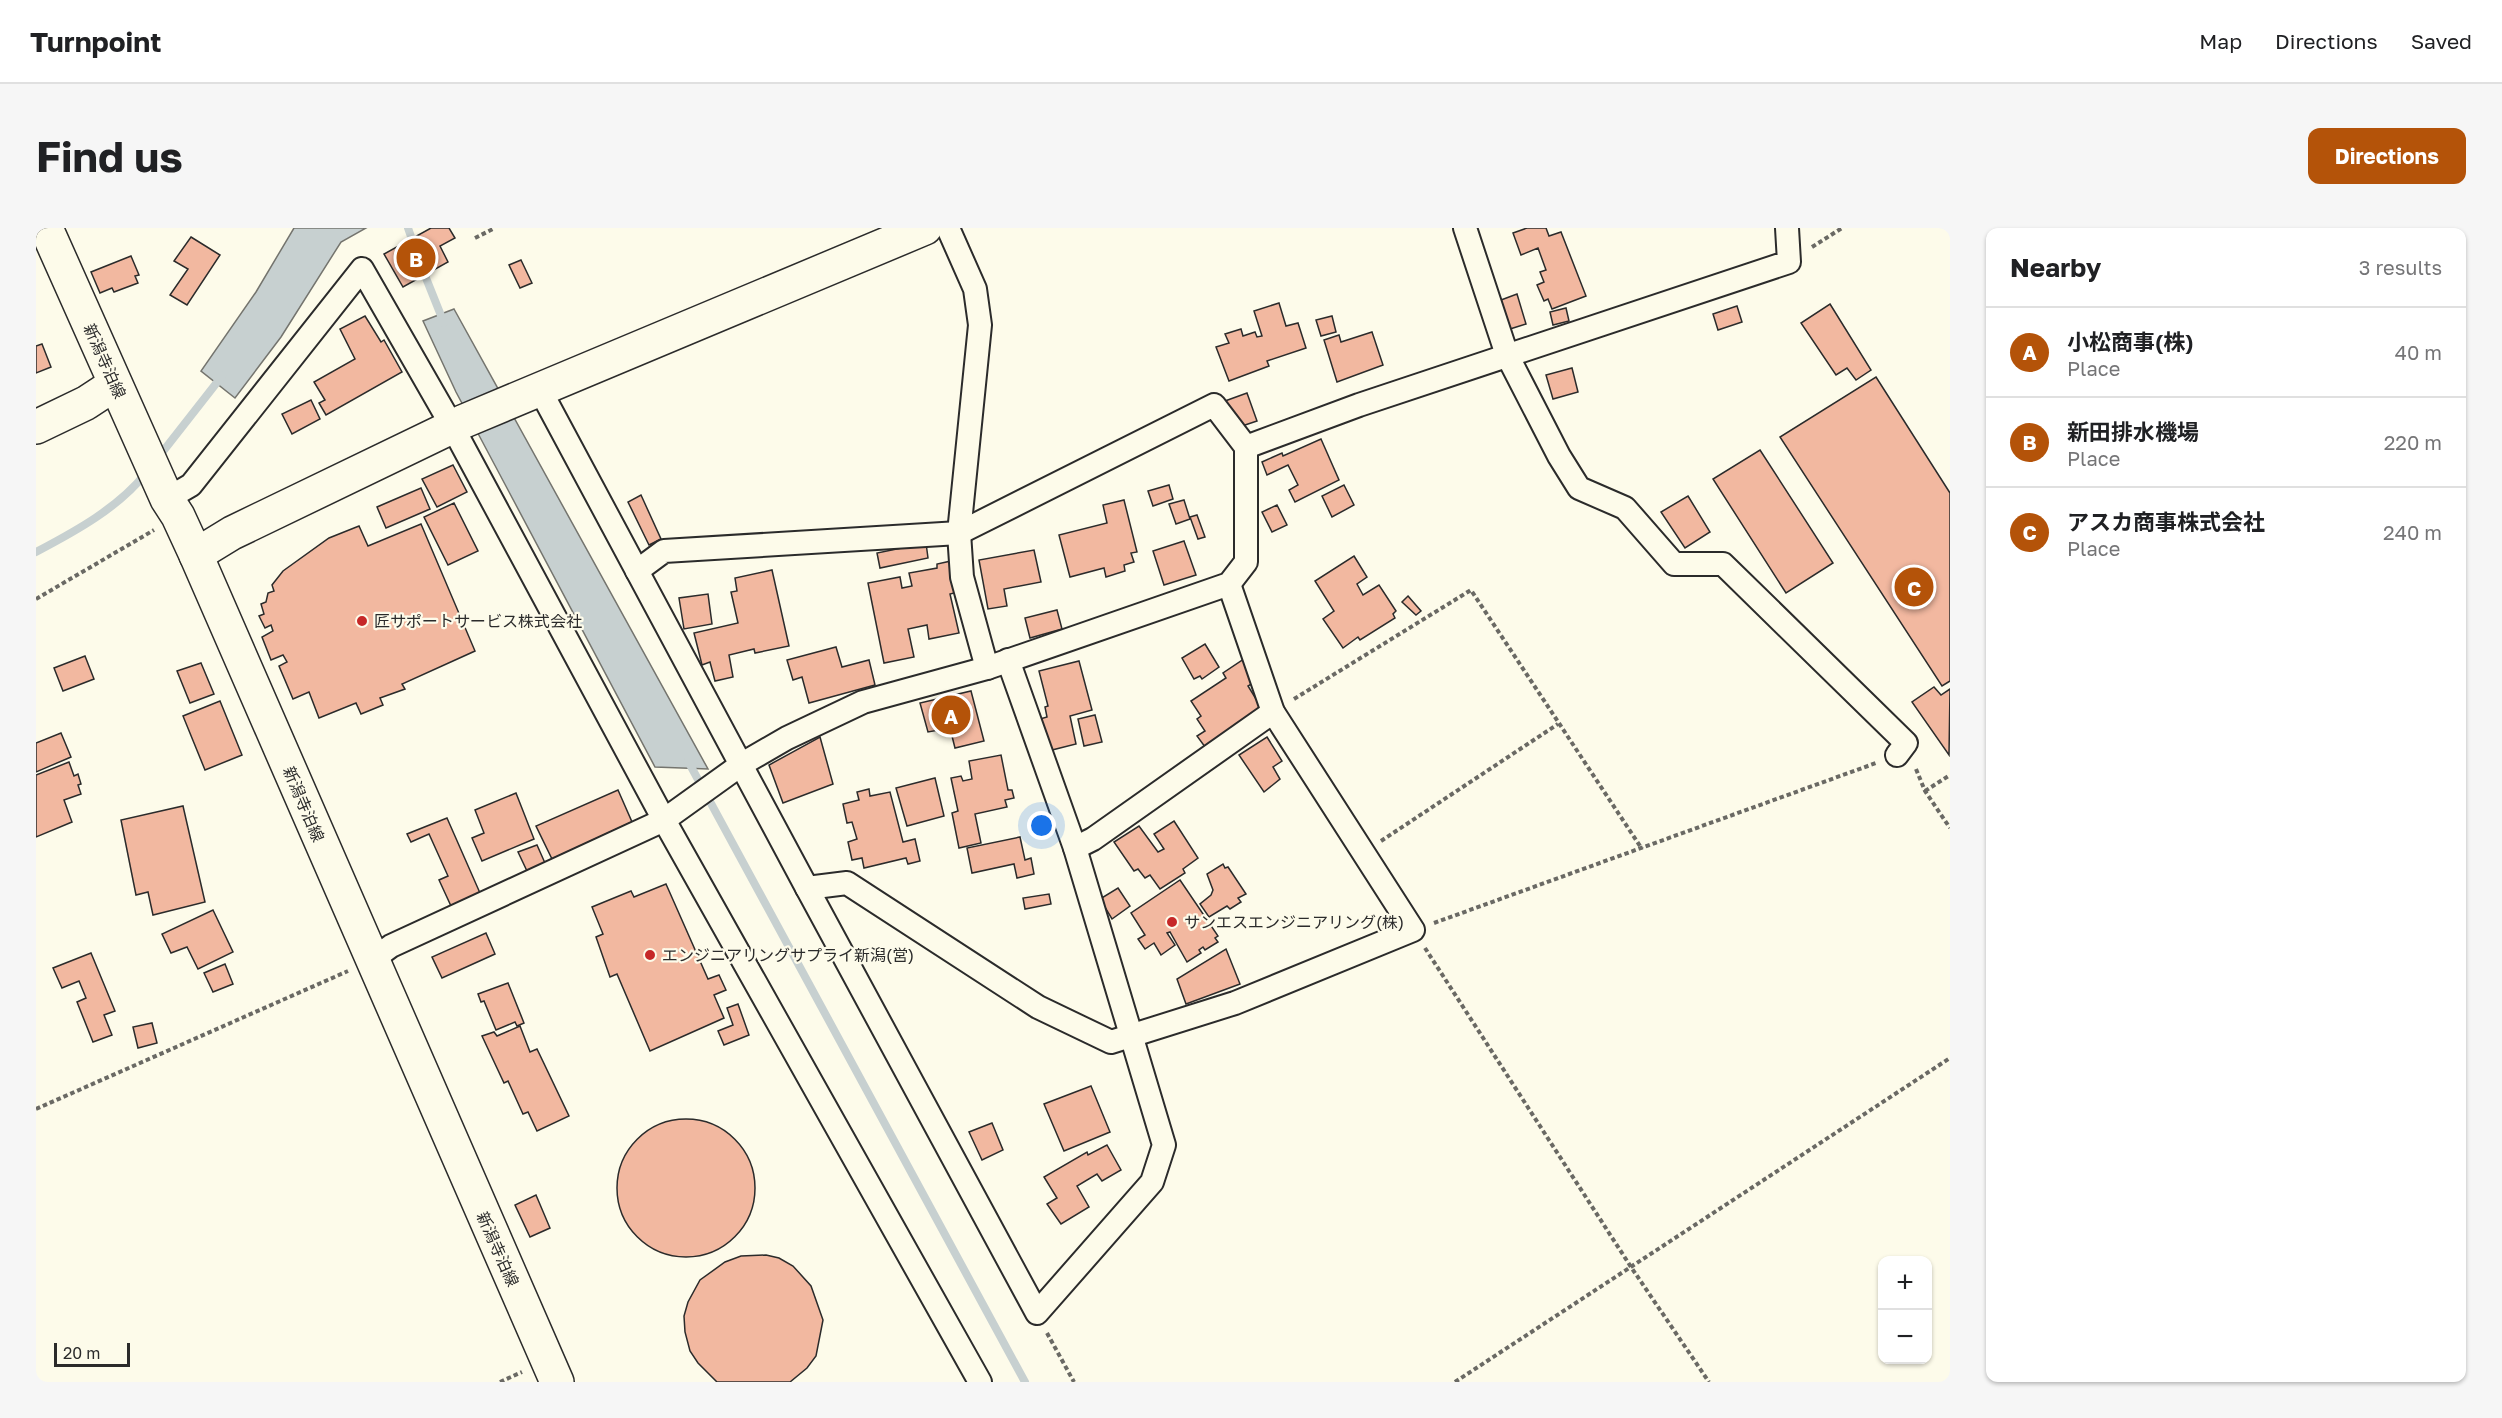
<!DOCTYPE html>
<meta charset="utf-8">
<style>
body{margin:0;font-family:"Golos Text","Noto Sans JP",sans-serif;background:#f6f6f6;color:#202124}
.controls{position:absolute;right:18px;bottom:18px;display:grid;overflow:hidden;border-radius:12px;box-shadow:0 2px 4px #0004}
.controls button{width:54px;height:54px;display:grid;place-items:center;padding:0;border:0;border-bottom:2px solid #e0e0e0;background:#fff;color:#202124;font:30px sans-serif}
.scale{position:absolute;left:18px;bottom:15px;width:76px;box-sizing:border-box;padding-left:6px;border:3px solid #2b2b2b;border-top:0;font-size:16px;line-height:21px;white-space:nowrap;color:#2b2b2b;-webkit-text-stroke:4px #fdfbea;paint-order:stroke}
.you{position:absolute;left:1006px;top:598px;width:21px;height:21px;margin:-15px;border:4px solid #fff;border-radius:50%;background:#1a73e8;box-shadow:0 0 0 9px #1a73e833}
.badge{display:grid;place-items:center;width:39px;height:39px;border-radius:50%;background:#b45309;color:#fff;font-size:20px;font-weight:700}
.pin{position:absolute;translate:-50% -50%;border:3px solid #fff;box-shadow:0 2px 6px #0006}
.list{margin:0;padding:0;list-style:none}
h2{display:flex;justify-content:space-between;align-items:center;height:78px;margin:0;padding:0 24px;font-size:26px}
h2 small{font-size:20px;font-weight:400;color:#757577}
.list li{display:grid;grid-template-columns:39px 1fr auto;gap:18px;align-items:center;box-sizing:border-box;height:90px;padding:0 24px;border-top:2px solid #e0e0e0}
.list b{display:block;font-size:22px;white-space:nowrap}
.list p{margin:0;font-size:20px;white-space:nowrap;color:#757577}
.list em{font-size:20px;font-style:normal;color:#757577}
.map{position:relative;flex:none;width:1914px;height:1154px;overflow:hidden;border-radius:12px}
header{display:flex;align-items:center;gap:36px;box-sizing:border-box;height:84px;padding:0 30px;background:#fff;border-bottom:2px solid #e0e0e0}
header strong{font-size:28px}
nav{display:flex;gap:33px;margin-inline-start:auto;font-size:21px}
.intro{display:flex;align-items:center;justify-content:space-between;box-sizing:border-box;height:144px;padding:0 36px}
h1{margin:0;font-size:42px}
.button{padding:15px 27px;border-radius:12px;background:#b45309;color:#fff;font-size:21px;font-weight:700}
main{display:flex;gap:36px;padding:0 36px}
aside{flex:1;background:#fff;border-radius:12px;box-shadow:0 2px 4px #0004}
.map>svg:first-child{display:block}
</style>
<header>
<strong>Turnpoint</strong>
<nav><a>Map</a><a>Directions</a><a>Saved</a></nav>
</header>
<div class="intro"><h1>Find us</h1><a class="button">Directions</a></div>
<main>
<div class="map">
<svg width="1914" height="1154" viewBox="0 0 1914 1154">
<rect width="100%" height="100%" fill="#fdfbea"/>
<g fill="#c7d0d0" stroke="#74746e" stroke-width="1.5">
<path d="M 258,0 L 330,0 L 305,14 L 245,109 L 199,170 L 165,143 L 220,64 Z"/>
<path d="M 418,81 L 672,541 L 619,539 L 420,164 L 387,93 Z"/>
</g>
<g fill="none" stroke-linecap="round" stroke-linejoin="round">
<g stroke="#c7d0d0" stroke-width="8">
<path d="M 372,0 L 379,20"/>
<path d="M 386,40 L 408,95"/>
<path d="M 121,231 L 186,148"/>
<path d="M 0,324 C 40,303 82,280 110,245"/>
<path d="M 652,533 L 989,1154"/>
</g>
</g>
<g fill="#f2b8a0" stroke="#2b2b2b" stroke-width="1.5">
<path d="M 395,0 L 413,0 L 419,10 L 404,18 L 412,34 L 367,59 L 348,26 Z"/>
<path d="M 1491,0 L 1510,0 L 1513,8 L 1525,4 L 1550,68 L 1516,81 L 1512,71 L 1508,73 L 1501,57 L 1508,54 L 1504,44 L 1510,42 L 1502,20 L 1485,27 L 1477,5 Z"/>
<path d="M 155,9 L 184,27 L 151,77 L 134,67 L 152,41 L 138,33 Z"/>
<path d="M 95,28 L 103,47 L 99,48 L 102,55 L 78,64 L 76,60 L 64,65 L 55,44 Z"/>
<path d="M 485,32 L 496,55 L 484,60 L 473,37 Z"/>
<path d="M 1481,66 L 1490,96 L 1474,101 L 1465,72 Z"/>
<path d="M 1243,75 L 1250,98 L 1262,95 L 1270,120 L 1231,133 L 1233,138 L 1193,153 L 1180,119 L 1193,115 L 1189,106 L 1205,101 L 1207,108 L 1219,104 L 1221,109 L 1226,108 L 1218,83 Z"/>
<path d="M 1794,76 L 1835,142 L 1820,152 L 1811,140 L 1800,147 L 1765,95 Z"/>
<path d="M 1701,78 L 1706,94 L 1682,102 L 1677,86 Z"/>
<path d="M 1530,80 L 1533,93 L 1517,97 L 1514,84 Z"/>
<path d="M 329,88 L 345,114 L 348,112 L 366,144 L 290,187 L 283,175 L 289,172 L 278,154 L 319,131 L 304,101 Z"/>
<path d="M 1296,88 L 1300,104 L 1285,108 L 1280,92 Z"/>
<path d="M 1336,104 L 1347,137 L 1301,154 L 1288,112 L 1303,107 L 1305,114 Z"/>
<path d="M 6,116 L 15,139 L 0,145 L 0,118 Z"/>
<path d="M 1536,140 L 1542,164 L 1517,171 L 1510,147 Z"/>
<path d="M 1840,149 L 1914,265 L 1914,453 L 1906,458 L 1744,209 Z"/>
<path d="M 1211,165 L 1221,193 L 1200,200 L 1189,173 Z"/>
<path d="M 275,172 L 284,191 L 256,206 L 246,186 Z"/>
<path d="M 1285,211 L 1303,252 L 1259,274 L 1253,262 L 1262,257 L 1252,237 L 1231,247 L 1226,234 L 1246,225 L 1247,228 Z"/>
<path d="M 1724,222 L 1797,335 L 1750,365 L 1677,251 Z"/>
<path d="M 417,237 L 431,264 L 401,279 L 386,251 Z"/>
<path d="M 1133,257 L 1137,271 L 1117,278 L 1112,263 Z"/>
<path d="M 1308,257 L 1318,277 L 1296,289 L 1286,268 Z"/>
<path d="M 385,260 L 394,281 L 350,300 L 341,279 Z"/>
<path d="M 605,267 L 625,311 L 613,317 L 592,274 Z"/>
<path d="M 1652,268 L 1674,304 L 1649,320 L 1625,284 Z"/>
<path d="M 1088,272 L 1101,324 L 1095,325 L 1098,334 L 1088,337 L 1089,343 L 1070,349 L 1068,340 L 1034,349 L 1023,307 L 1071,295 L 1067,277 Z"/>
<path d="M 1148,272 L 1154,291 L 1140,296 L 1133,276 Z"/>
<path d="M 418,275 L 442,323 L 412,337 L 388,289 Z"/>
<path d="M 1241,277 L 1251,297 L 1236,304 L 1226,284 Z"/>
<path d="M 1161,287 L 1169,309 L 1162,311 L 1154,289 Z"/>
<path d="M 385,296 L 439,423 L 366,456 L 369,461 L 344,470 L 347,477 L 325,486 L 320,475 L 283,490 L 273,464 L 257,471 L 243,438 L 251,434 L 247,427 L 235,432 L 226,409 L 237,403 L 235,397 L 229,400 L 223,388 L 228,386 L 225,376 L 230,374 L 232,365 L 238,363 L 236,357 L 247,343 L 293,310 L 323,298 L 332,318 Z"/>
<path d="M 1148,313 L 1160,347 L 1128,357 L 1117,323 Z"/>
<path d="M 890,315 L 892,330 L 844,340 L 841,325 Z"/>
<path d="M 998,322 L 1005,354 L 968,361 L 971,378 L 952,381 L 943,332 Z"/>
<path d="M 1318,328 L 1331,349 L 1321,356 L 1327,367 L 1343,357 L 1360,383 L 1357,386 L 1359,390 L 1324,412 L 1322,409 L 1307,420 L 1287,391 L 1298,383 L 1279,353 Z"/>
<path d="M 915,333 L 922,364 L 914,366 L 923,405 L 893,411 L 891,397 L 872,401 L 878,429 L 848,435 L 832,355 L 864,349 L 866,360 L 876,358 L 873,345 L 901,340 L 901,336 Z"/>
<path d="M 736,342 L 753,418 L 719,425 L 718,421 L 693,427 L 697,449 L 679,453 L 674,434 L 666,437 L 658,405 L 702,395 L 695,364 L 701,363 L 699,350 Z"/>
<path d="M 672,366 L 676,396 L 648,401 L 643,370 Z"/>
<path d="M 1372,368 L 1385,383 L 1380,387 L 1366,374 Z"/>
<path d="M 1021,382 L 1026,401 L 994,410 L 989,390 Z"/>
<path d="M 1169,416 L 1183,439 L 1166,451 L 1164,448 L 1158,451 L 1146,430 Z"/>
<path d="M 800,419 L 806,439 L 833,432 L 839,457 L 773,475 L 766,449 L 757,452 L 751,432 Z"/>
<path d="M 49,428 L 58,451 L 27,463 L 18,440 Z"/>
<path d="M 1208,431 L 1217,455 L 1212,458 L 1225,479 L 1172,523 L 1161,508 L 1169,503 L 1161,491 L 1165,488 L 1155,473 L 1190,450 L 1187,445 Z"/>
<path d="M 1043,433 L 1056,482 L 1034,488 L 1040,516 L 1012,523 L 1004,491 L 1011,489 L 1009,479 L 1012,478 L 1003,443 Z"/>
<path d="M 165,435 L 178,466 L 154,475 L 141,443 Z"/>
<path d="M 1898,459 L 1905,467 L 1914,461 L 1913,527 L 1876,474 Z"/>
<path d="M 935,463 L 948,513 L 919,520 L 914,500 L 892,504 L 884,475 Z"/>
<path d="M 184,473 L 206,527 L 169,542 L 147,488 Z"/>
<path d="M 1059,487 L 1066,514 L 1048,518 L 1042,491 Z"/>
<path d="M 25,505 L 35,529 L 0,544 L 0,515 Z"/>
<path d="M 784,509 L 797,556 L 747,575 L 733,537 Z"/>
<path d="M 1231,509 L 1246,533 L 1237,539 L 1244,551 L 1228,564 L 1203,527 Z"/>
<path d="M 965,527 L 972,562 L 976,562 L 978,570 L 969,572 L 971,579 L 939,586 L 945,615 L 923,620 L 916,585 L 922,583 L 915,550 L 925,548 L 927,553 L 936,551 L 933,533 Z"/>
<path d="M 33,534 L 38,548 L 42,546 L 45,556 L 42,557 L 45,566 L 28,572 L 36,594 L 0,609 L 0,547 Z"/>
<path d="M 899,550 L 908,588 L 871,598 L 860,560 Z"/>
<path d="M 833,561 L 834,568 L 854,564 L 867,614 L 879,611 L 884,633 L 872,636 L 870,630 L 828,640 L 826,630 L 816,632 L 812,614 L 821,611 L 816,594 L 811,595 L 807,576 L 823,572 L 821,564 Z"/>
<path d="M 582,562 L 596,594 L 516,631 L 500,598 Z"/>
<path d="M 480,565 L 498,611 L 446,633 L 436,610 L 448,605 L 439,582 Z"/>
<path d="M 147,578 L 169,674 L 117,687 L 112,664 L 100,667 L 85,592 Z"/>
<path d="M 411,590 L 444,665 L 415,678 L 403,652 L 412,648 L 393,606 L 375,614 L 371,606 Z"/>
<path d="M 1138,593 L 1162,630 L 1147,641 L 1149,645 L 1124,661 L 1114,647 L 1109,650 L 1102,641 L 1098,643 L 1078,614 L 1103,598 L 1122,624 L 1128,621 L 1118,606 Z"/>
<path d="M 984,609 L 989,632 L 995,630 L 998,646 L 981,650 L 978,636 L 936,645 L 931,620 Z"/>
<path d="M 501,617 L 509,635 L 491,643 L 482,624 Z"/>
<path d="M 1187,636 L 1189,640 L 1192,639 L 1210,666 L 1202,670 L 1205,674 L 1194,681 L 1191,678 L 1173,689 L 1164,676 L 1175,667 L 1177,662 L 1171,646 Z"/>
<path d="M 1144,652 L 1182,708 L 1179,710 L 1182,714 L 1169,722 L 1167,719 L 1163,722 L 1165,725 L 1151,734 L 1134,704 L 1131,705 L 1139,717 L 1125,727 L 1118,715 L 1109,721 L 1102,711 L 1109,707 L 1095,685 Z"/>
<path d="M 630,656 L 672,751 L 683,747 L 690,762 L 678,767 L 688,790 L 614,823 L 581,746 L 574,749 L 560,709 L 567,706 L 556,679 L 595,663 L 598,669 Z"/>
<path d="M 1082,660 L 1094,678 L 1076,691 L 1064,671 Z"/>
<path d="M 1013,666 L 1015,676 L 989,681 L 987,670 Z"/>
<path d="M 177,682 L 197,724 L 162,741 L 151,719 L 135,725 L 126,706 Z"/>
<path d="M 450,705 L 459,726 L 406,750 L 396,729 Z"/>
<path d="M 1190,721 L 1204,756 L 1150,776 L 1141,751 Z"/>
<path d="M 55,725 L 79,783 L 68,787 L 76,807 L 57,814 L 41,774 L 50,770 L 43,753 L 26,760 L 17,740 Z"/>
<path d="M 189,736 L 197,756 L 177,764 L 168,745 Z"/>
<path d="M 472,755 L 488,795 L 481,798 L 479,794 L 460,802 L 448,773 L 445,774 L 442,766 Z"/>
<path d="M 702,776 L 713,807 L 688,817 L 682,803 L 697,797 L 691,780 Z"/>
<path d="M 116,795 L 121,815 L 102,820 L 97,799 Z"/>
<path d="M 484,798 L 494,824 L 501,821 L 533,888 L 501,903 L 492,884 L 487,886 L 472,853 L 468,855 L 446,808 L 458,804 L 461,808 Z"/>
<path d="M 1055,858 L 1074,904 L 1028,923 L 1008,876 Z"/>
<circle cx="650" cy="960" r="69"/>
<path d="M 956,895 L 967,922 L 946,932 L 933,904 Z"/>
<path d="M 1071,917 L 1085,942 L 1066,953 L 1061,946 L 1041,958 L 1053,979 L 1025,996 L 1011,976 L 1021,970 L 1008,949 L 1051,924 L 1052,927 Z"/>
<path d="M 500,967 L 514,1000 L 494,1009 L 479,977 Z"/>
<path d="M 730,1027 L 743,1030 L 757,1038 L 775,1058 L 787,1092 L 780,1128 L 771,1140 L 754,1154 L 681,1154 L 662,1135 L 654,1123 L 649,1104 L 648,1088 L 652,1074 L 664,1052 L 689,1034 L 705,1028 Z"/>
</g>
<g fill="none" stroke-linecap="round" stroke-linejoin="round">
<defs>
<g id="street">
<path d="M 912,0 L 939,61 L 944,97 L 923,305 L 926,349 L 951,440"/>
<path d="M 1429,0 L 1471,127 L 1523,228 L 1543,260 L 1589,280 L 1638,336 L 1687,336 L 1870,515 L 1861,527"/>
<path d="M 503,160 L 771,660 L 811,655 L 1002,779 L 1075,814 L 1199,775 L 1377,702 L 1237,484 L 1193,356"/>
<path d="M 131,271 L 155,257 L 326,41 L 416,198 L 628,592 L 944,1154"/>
<path d="M 601,343 L 628,323 L 923,305 L 1178,177 L 1210,219"/>
<path d="M 1039,620 L 1057,611 L 1237,484"/>
<path d="M 771,660 L 1001,1085 L 1116,954 L 1128,917 L 1039,620 L 972,432"/>
<path d="M 336,732 L 355,718 L 628,592 L 706,536 L 751,510 L 827,474 L 951,440 L 1193,356 L 1210,334 L 1210,219 L 1323,177 L 1753,34 L 1751,0"/>
</g>
<g id="secondary">
<path d="M 0,199 L 50,175 L 79,156"/>
<path d="M 160,327 L 196,305 L 426,194 L 889,0"/>
</g>
<path id="primary" d="M 10,0 L 131,271 L 142,288 L 160,327 L 521,1154"/>
</defs>
<use href="#street" stroke="#2b2b2b" stroke-width="26"/>
<use href="#secondary" stroke="#2b2b2b" stroke-width="36"/>
<use href="#primary" stroke="#2b2b2b" stroke-width="36"/>
<g stroke="#6a6964" stroke-width="4" stroke-dasharray="4.5 3" stroke-linecap="butt">
<path d="M 439,10 L 459,0"/>
<path d="M 1776,19 L 1806,0"/>
<path d="M 0,371 L 118,302"/>
<path d="M 1258,471 L 1435,362 L 1606,621"/>
<path d="M 1880,541 L 1889,563 L 1914,600"/>
<path d="M 1889,563 L 1914,547"/>
<path d="M 1345,613 L 1522,496"/>
<path d="M 1398,695 L 1840,535"/>
<path d="M 1389,720 L 1595,1039 L 1673,1154"/>
<path d="M 0,881 L 312,743"/>
<path d="M 1011,1105 L 1038,1154"/>
<path d="M 464,1154 L 486,1144"/>
<path d="M 1419,1154 L 1914,830"/>
</g>
<use href="#street" stroke="#fdfbea" stroke-width="22"/>
<use href="#secondary" stroke="#fdfbea" stroke-width="33"/>
<use href="#primary" stroke="#fdfbea" stroke-width="33"/>
</g>
<g fill="#c62828" stroke="#fdfbea" stroke-width="2">
<circle cx="326" cy="393" r="6"/>
<circle cx="1136" cy="694" r="6"/>
<circle cx="614" cy="727" r="6"/>
</g>
<g text-anchor="middle" stroke-width="4.5" stroke-linejoin="round" paint-order="stroke">
<g font-size="16" fill="#2b2b2b" stroke="#fdfbea">
<text transform="translate(69 133) rotate(66)" y="6">新潟寺泊線</text>
<text transform="translate(268 576) rotate(67)" y="6">新潟寺泊線</text>
<text transform="translate(462 1021) rotate(66)" y="6">新潟寺泊線</text>
</g>
<g font-size="16" fill="#2b2b2b" stroke="#fdfbea" text-anchor="start">
<text x="338" y="399">匠サポートサービス株式会社</text>
<text x="1148" y="700">サンエスエンジニアリング(株)</text>
<text x="626" y="733">エンジニアリングサプライ新潟(営)</text>
</g>
</g>
</svg>
<div class="controls">
<button>+</button>
<button>−</button>
</div>
<div class="scale">20 m</div>
<div class="you"></div>
<div class="pin badge" style="left:915px;top:487px">A</div>
<div class="pin badge" style="left:380px;top:30px">B</div>
<div class="pin badge" style="left:1878px;top:359px">C</div>
</div>
<aside>
<h2>Nearby<small>3 results</small></h2>
<ul class="list">
<li><span class="badge">A</span><div><b>小松商事(株)</b><p>Place</p></div><em>40 m</em></li>
<li><span class="badge">B</span><div><b>新田排水機場</b><p>Place</p></div><em>220 m</em></li>
<li><span class="badge">C</span><div><b>アスカ商事株式会社</b><p>Place</p></div><em>240 m</em></li>
</ul>
</aside>
</main>
